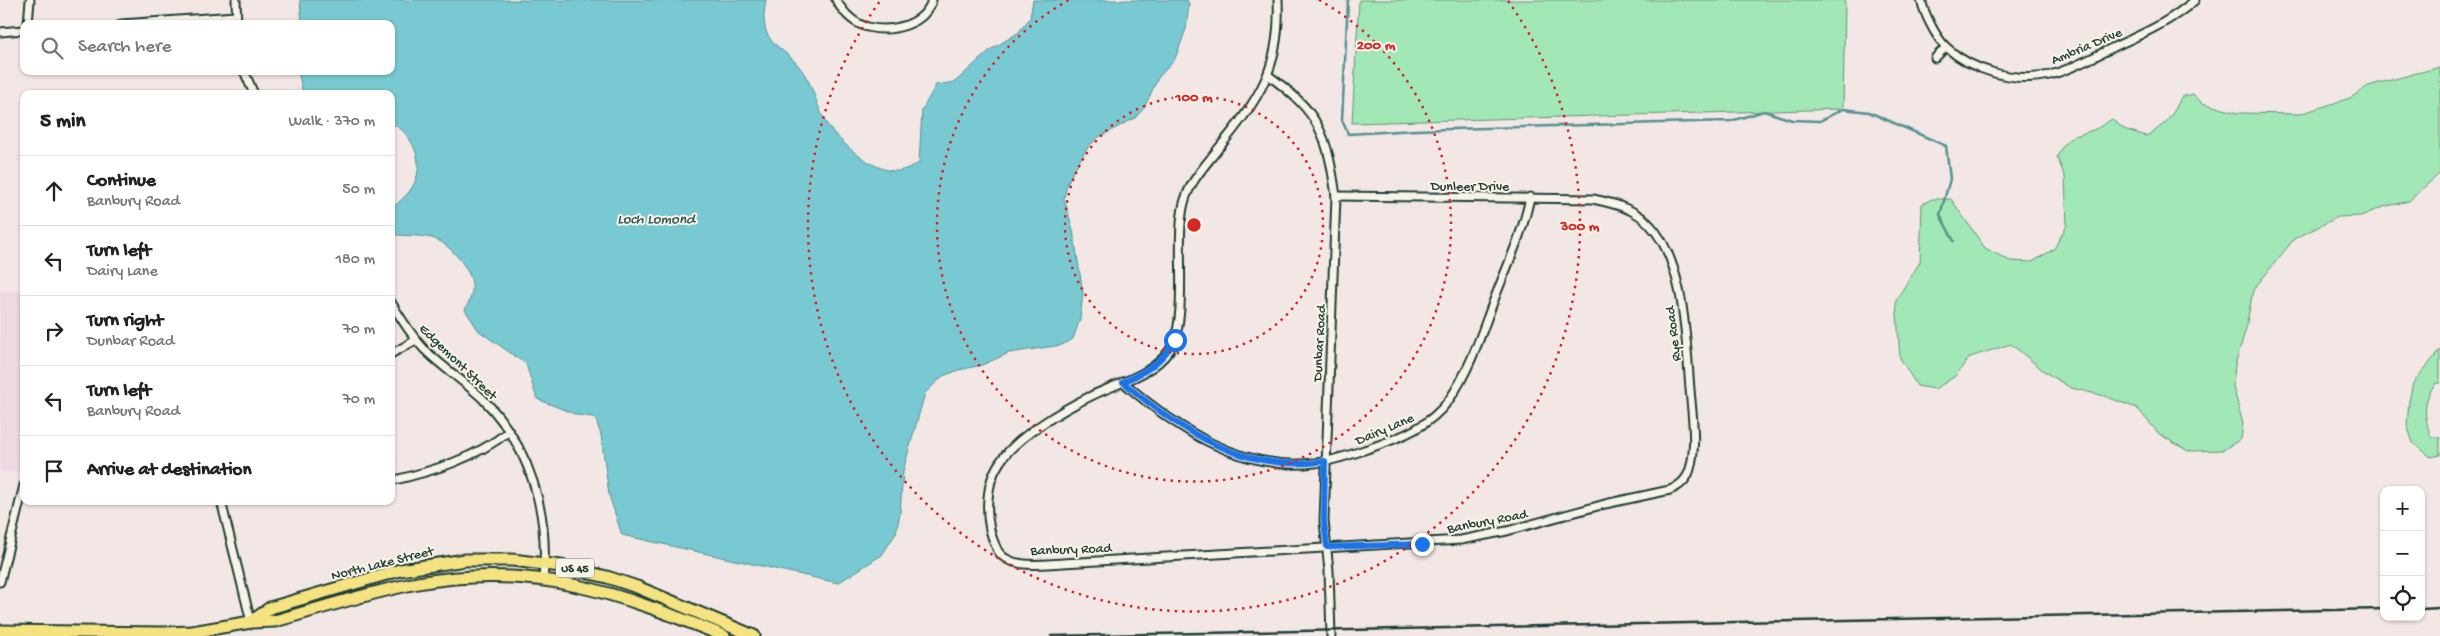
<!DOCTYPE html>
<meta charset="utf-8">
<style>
body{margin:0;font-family:"Gochi Hand",sans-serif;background:#f2f2f2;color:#222}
.controls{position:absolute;right:15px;bottom:15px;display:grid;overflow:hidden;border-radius:10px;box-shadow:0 1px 4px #0004}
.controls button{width:45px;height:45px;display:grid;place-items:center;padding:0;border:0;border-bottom:1px solid #e0e0e0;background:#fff;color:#222;font:25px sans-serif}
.stop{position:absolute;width:15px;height:15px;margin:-11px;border:4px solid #1a73e8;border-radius:50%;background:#fff}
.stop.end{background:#1a73e8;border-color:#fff;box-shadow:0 1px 5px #0008}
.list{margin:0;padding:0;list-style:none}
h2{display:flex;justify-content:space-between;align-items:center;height:65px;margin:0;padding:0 20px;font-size:21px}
h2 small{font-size:16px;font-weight:400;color:#767676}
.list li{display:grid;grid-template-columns:32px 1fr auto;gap:15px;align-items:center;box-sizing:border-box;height:70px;padding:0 20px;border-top:1px solid #e0e0e0}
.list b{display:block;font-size:19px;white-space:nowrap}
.list p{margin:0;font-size:16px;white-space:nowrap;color:#767676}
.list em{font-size:16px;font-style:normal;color:#767676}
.icon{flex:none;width:28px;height:28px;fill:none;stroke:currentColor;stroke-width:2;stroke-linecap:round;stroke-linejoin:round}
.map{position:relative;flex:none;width:2440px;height:636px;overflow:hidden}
.search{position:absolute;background:#fff;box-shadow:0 1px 4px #0004;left:20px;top:20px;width:375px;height:55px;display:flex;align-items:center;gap:12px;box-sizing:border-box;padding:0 18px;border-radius:10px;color:#767676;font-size:19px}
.panel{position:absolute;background:#fff;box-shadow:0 1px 4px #0004;left:20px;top:90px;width:375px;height:415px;border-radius:10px}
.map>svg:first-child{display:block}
</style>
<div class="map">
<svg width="2440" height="636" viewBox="0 0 2440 636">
<rect width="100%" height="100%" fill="#f3e7e5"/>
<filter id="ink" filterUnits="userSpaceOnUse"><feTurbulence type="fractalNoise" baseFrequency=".02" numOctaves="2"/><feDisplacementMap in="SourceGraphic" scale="10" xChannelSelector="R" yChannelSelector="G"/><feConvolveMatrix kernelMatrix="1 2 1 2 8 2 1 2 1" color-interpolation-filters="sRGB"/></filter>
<g filter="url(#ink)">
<path fill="#eed9e2" d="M 0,291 L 24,292 L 24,473 L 0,471 Z"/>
<g fill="#a1e8b6" stroke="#609275">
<path d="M 1359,0 L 1845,0 L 1843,109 L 1352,123 Z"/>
<path d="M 2440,67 L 2440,173 L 2409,201 L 2383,207 L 2361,216 L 2338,217 L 2294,239 L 2253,290 L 2246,328 L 2235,365 L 2233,386 L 2243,424 L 2241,439 L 2223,450 L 2188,451 L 2159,434 L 2137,408 L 2101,395 L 2071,388 L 2045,372 L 2011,344 L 1970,357 L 1954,377 L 1935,389 L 1917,386 L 1900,358 L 1896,300 L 1920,262 L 1922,204 L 1932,199 L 1951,199 L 1985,248 L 2010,261 L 2032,262 L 2054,249 L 2067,225 L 2065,177 L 2057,157 C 2067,136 2070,138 2090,131 C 2098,129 2105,123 2112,119 L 2124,129 L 2146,136 C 2165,126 2173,116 2181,97 L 2193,94 L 2202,103 L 2238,113 L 2300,114 L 2350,98 L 2368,86 Z"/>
<path d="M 2440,350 L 2440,383 L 2436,383 C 2422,400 2424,417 2431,437 L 2440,438 L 2440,455 L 2431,457 L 2413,443 L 2407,425 L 2409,401 L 2413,383 Z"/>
</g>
<path fill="#78c9d1" stroke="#549192" d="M 300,0 L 766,0 C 756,50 786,42 805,75 C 814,89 817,107 825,121 C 837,141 874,173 898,171 C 905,170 913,166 919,163 L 922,110 L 936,85 L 955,82 L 990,50 L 1018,33 L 1030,18 L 1033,0 L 1187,0 L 1189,4 L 1186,29 L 1175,59 L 1158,78 L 1144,108 L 1135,118 L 1099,137 L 1089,146 L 1073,171 L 1067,185 L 1064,198 L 1073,230 L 1083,293 L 1080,319 L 1073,339 L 1062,345 L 1009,353 L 982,365 L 959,370 L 943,376 L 925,393 L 903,471 L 900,514 L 896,533 L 882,555 L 838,583 L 622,535 L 609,495 L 601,435 L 596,420 L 593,417 L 577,415 L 537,399 L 526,364 L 479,331 L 465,310 C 469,302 473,294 472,284 C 471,270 450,245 437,240 C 424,234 405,237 391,234 L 391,209 C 401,200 412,192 416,179 C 424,159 410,131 391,123 L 391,94 L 303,94 L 298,71 L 391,71 L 391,24 L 302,24 Z"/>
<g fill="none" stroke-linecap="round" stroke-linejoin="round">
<path stroke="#549192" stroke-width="2.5" d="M 1348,0 L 1342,120 L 1348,134 L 1416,130 L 1731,121 L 1764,111 L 1792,120 L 1820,121 L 1843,109 L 1869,112 L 1946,146 L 1950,179 L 1940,215 L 1954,241"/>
<defs>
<g id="minor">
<path d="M 236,0 L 237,24"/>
<path d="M 836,0 C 843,12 854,24 868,27 C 891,33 925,25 932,0"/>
<path d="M 1278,0 C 1281,68 1259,99 1218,149 C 1205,166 1190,181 1184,203 C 1174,242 1190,321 1169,351 C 1151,376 1117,383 1091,396 C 1064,409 1016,437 1000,462 C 984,485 984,524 997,549 C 1007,570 1044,564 1063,563 L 1461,540 L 1507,531 L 1605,504 L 1670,490 C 1680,486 1687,480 1690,469 C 1697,444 1692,415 1690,389 C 1686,341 1685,262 1650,225 C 1636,209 1613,203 1593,199 L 1336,196"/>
<path d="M 1921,0 C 1925,15 1935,36 1946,47 C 1972,71 2015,83 2050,75 C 2073,69 2095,56 2116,46 C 2145,33 2171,21 2195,0"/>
<path d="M 28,24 L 30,0"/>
<path d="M 121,24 L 236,16"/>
<path d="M 0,32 L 24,30"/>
<path d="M 1935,58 L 1946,47"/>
<path d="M 244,71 L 254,94"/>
<path d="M 1268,75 C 1320,113 1327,134 1336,196 L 1324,521 L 1329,571 L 1331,636"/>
<path d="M 391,302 C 401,319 411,335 424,349 C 442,367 464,381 482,398 C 530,446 550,513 543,580"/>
<path d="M 391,354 L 416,340"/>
<path d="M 1123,382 C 1176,428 1241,472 1315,463 C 1335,461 1355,453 1373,447 C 1402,437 1430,426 1449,400 C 1470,370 1481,334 1494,300 C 1507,266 1523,233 1530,197"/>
<path d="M 391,481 C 433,471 474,459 508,432"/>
<path d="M 221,501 L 251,622"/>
<path d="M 0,582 L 24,485"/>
</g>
<g id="primary">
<path d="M 251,622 L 270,608 L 400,570 L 465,560 L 512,560 L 561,566 L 607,577 L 637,587 L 754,636"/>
<path d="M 0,631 L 162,633 L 192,632 L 251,622 L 275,621 C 322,608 370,592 418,583 C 534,562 619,593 724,636"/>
</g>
</defs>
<use href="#minor" stroke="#1f3d34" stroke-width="11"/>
<use href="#primary" stroke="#1f3d34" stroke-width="15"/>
<use href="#minor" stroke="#f7f3e8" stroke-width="7"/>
<use href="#primary" stroke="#f5e382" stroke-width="11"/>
<g stroke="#1f3d34" stroke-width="2.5">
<path d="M 2421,609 L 2440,608"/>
<path d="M 1051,636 L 2384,609"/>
</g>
</g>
</g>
<g fill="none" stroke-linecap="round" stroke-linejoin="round" filter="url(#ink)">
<path stroke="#1a73e8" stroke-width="6" d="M 1175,340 C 1162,362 1146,372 1123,382 C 1179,430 1247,475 1325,461 L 1324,521 L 1327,547 L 1422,544"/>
</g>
<g fill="none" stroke="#d62828" stroke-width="2.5" stroke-dasharray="2.5 5">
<circle cx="1194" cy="225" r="129"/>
<path d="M1319 0A257 257 0 1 1 1069 0"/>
<path d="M1508 1A386 386 0 1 1 880 1"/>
</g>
<g text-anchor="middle" stroke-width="4" stroke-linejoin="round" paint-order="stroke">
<rect fill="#f7f3e8" stroke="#60746a" stroke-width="1" x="556" y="558.5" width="38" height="19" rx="4"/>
<g font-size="12" font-weight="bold" fill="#1f3d34">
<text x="575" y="572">US 45</text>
</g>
<g font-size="14" fill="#1f3d34" stroke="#f7f3e8">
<text transform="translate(2086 45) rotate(-23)" y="5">Ambria Drive</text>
<text x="1470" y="190">Dunleer Drive</text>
<text transform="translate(1672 334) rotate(-97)" y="5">Rye Road</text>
<text transform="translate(1318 343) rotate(-87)" y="5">Dunbar Road</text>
<text transform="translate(459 361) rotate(44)" y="5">Edgemont Street</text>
<text transform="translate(1384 428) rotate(-23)" y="5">Dairy Lane</text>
<text transform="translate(1487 520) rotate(-11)" y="5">Banbury Road</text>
<text transform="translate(1071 548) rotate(-2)" y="5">Banbury Road</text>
<text transform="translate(382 562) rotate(-14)" y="5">North Lake Street</text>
</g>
<g font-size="15" font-style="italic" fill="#315953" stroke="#f7f3e8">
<text x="656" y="223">Loch Lomond</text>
</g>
</g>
<circle cx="1194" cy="225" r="8" fill="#d62828" stroke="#f7f3e8" stroke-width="2.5"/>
<g font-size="15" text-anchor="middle" font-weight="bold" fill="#d62828" stroke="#f7f3e8" stroke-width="4" stroke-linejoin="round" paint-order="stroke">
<text x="1376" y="49">200 m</text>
<text x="1194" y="101">100 m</text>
<text x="1580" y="230">300 m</text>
</g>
</svg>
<div class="controls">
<button>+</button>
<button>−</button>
<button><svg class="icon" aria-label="locate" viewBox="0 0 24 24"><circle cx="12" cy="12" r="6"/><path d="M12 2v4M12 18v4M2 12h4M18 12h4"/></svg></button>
</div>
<div class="stop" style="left:1175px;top:340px"></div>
<div class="stop end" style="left:1422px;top:544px"></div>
<div class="search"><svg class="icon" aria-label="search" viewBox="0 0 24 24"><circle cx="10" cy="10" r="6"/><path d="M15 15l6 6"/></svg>Search here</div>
<section class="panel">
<h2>5 min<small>Walk · 370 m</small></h2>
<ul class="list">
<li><svg class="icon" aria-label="ahead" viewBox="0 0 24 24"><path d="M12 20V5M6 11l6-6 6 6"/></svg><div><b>Continue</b><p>Banbury Road</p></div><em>50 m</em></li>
<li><svg class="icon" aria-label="left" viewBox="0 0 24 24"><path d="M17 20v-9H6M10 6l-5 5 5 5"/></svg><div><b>Turn left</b><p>Dairy Lane</p></div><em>180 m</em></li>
<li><svg class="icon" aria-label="right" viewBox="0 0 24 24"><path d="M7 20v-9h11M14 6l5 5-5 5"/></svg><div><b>Turn right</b><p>Dunbar Road</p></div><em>70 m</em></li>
<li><svg class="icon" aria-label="left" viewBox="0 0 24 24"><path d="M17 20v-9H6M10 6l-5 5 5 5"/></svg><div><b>Turn left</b><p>Banbury Road</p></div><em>70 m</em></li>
<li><svg class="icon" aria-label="arrive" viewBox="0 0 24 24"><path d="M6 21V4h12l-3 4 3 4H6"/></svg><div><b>Arrive at destination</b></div></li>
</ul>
</section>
</div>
